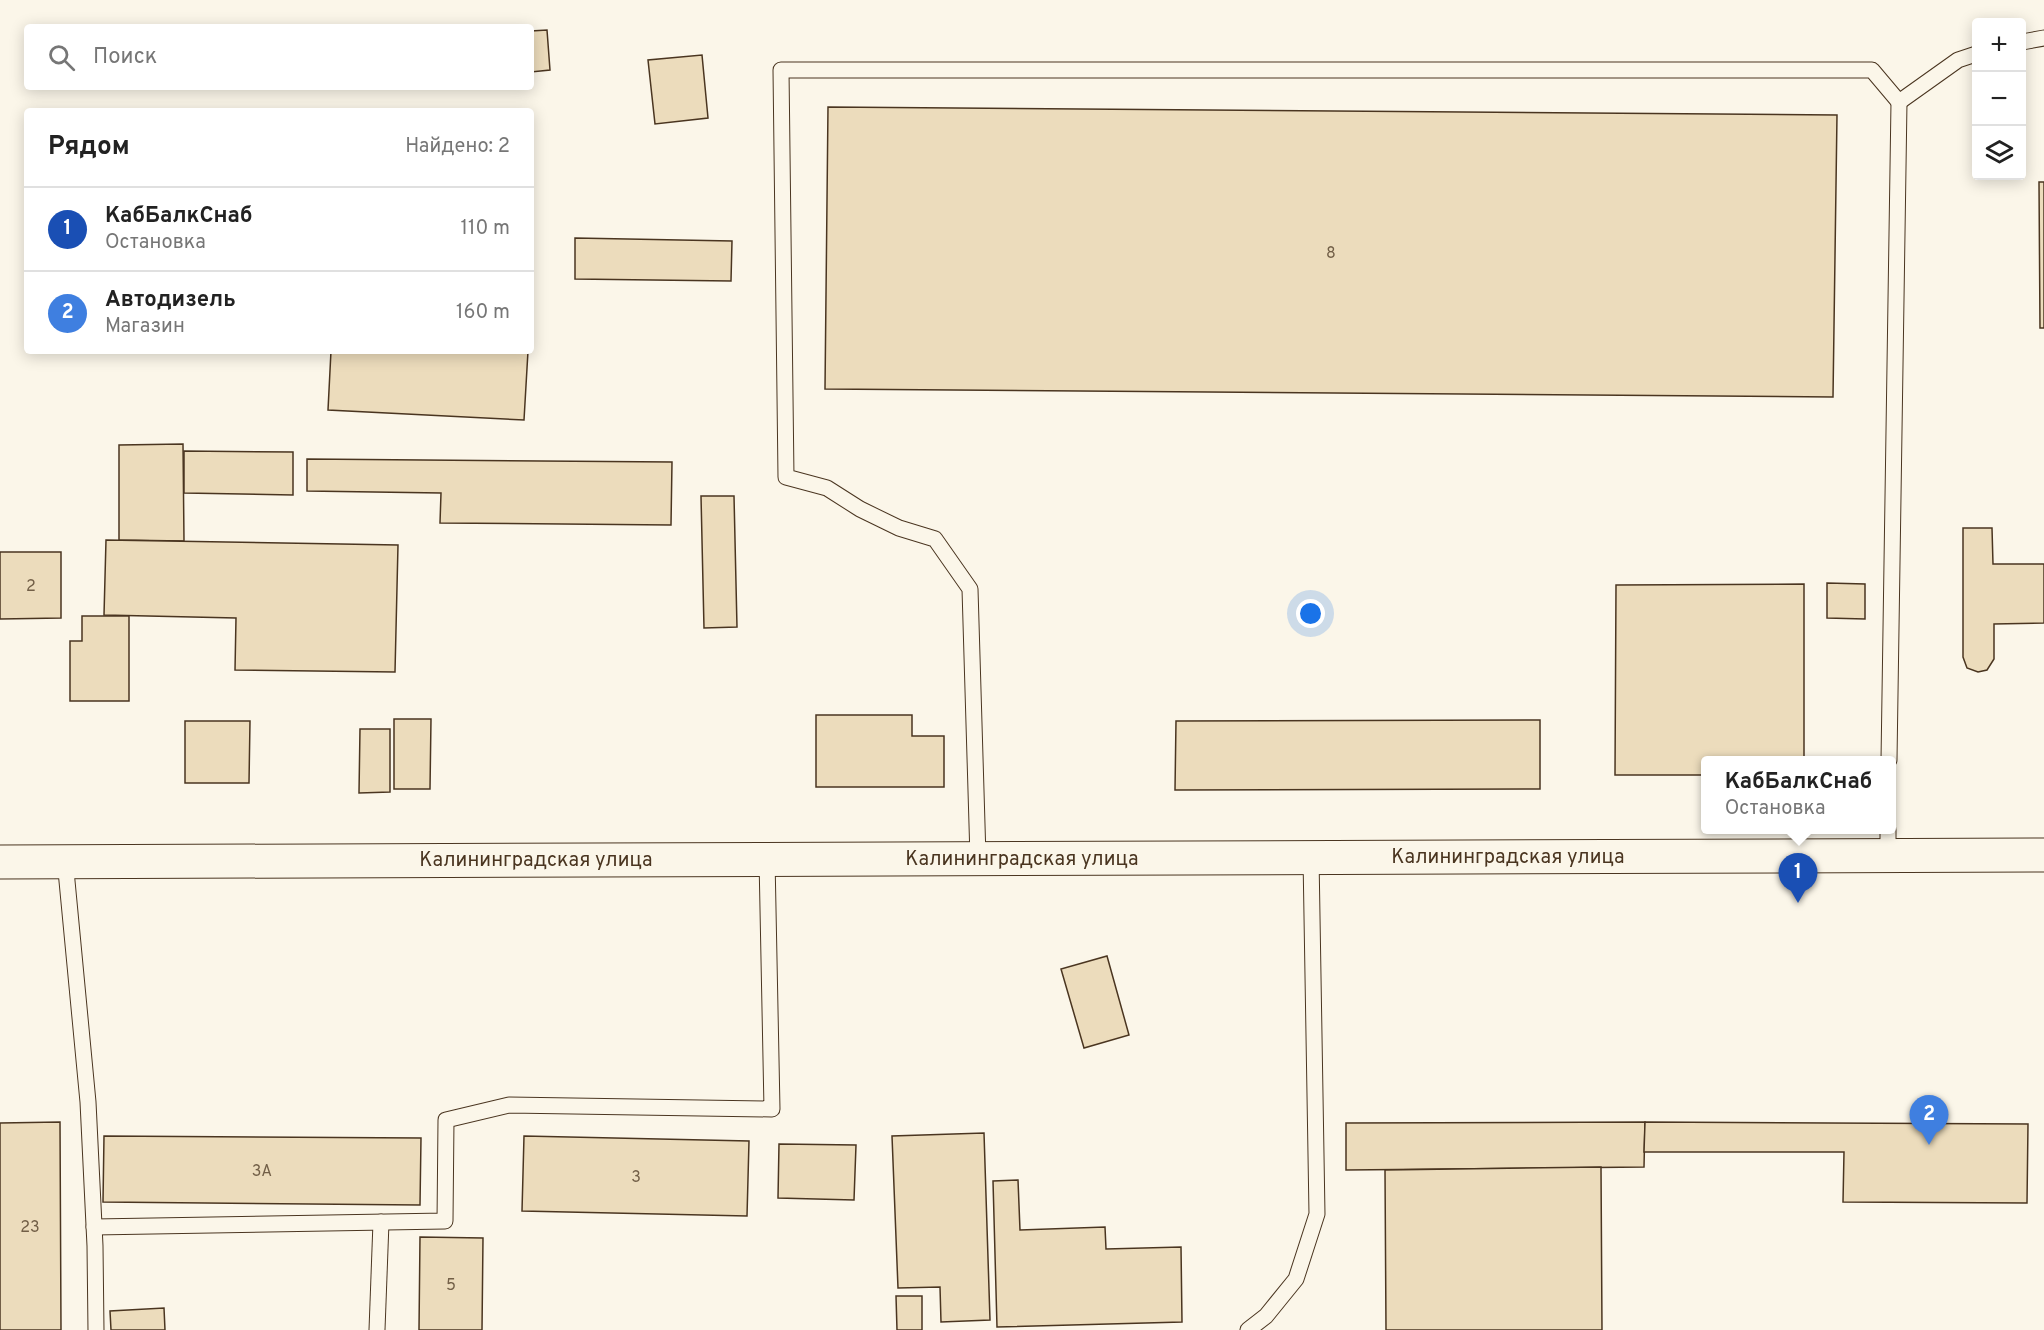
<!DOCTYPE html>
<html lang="ru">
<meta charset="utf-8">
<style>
body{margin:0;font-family:Overpass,sans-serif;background:#f2f2f2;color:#222}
.controls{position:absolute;right:18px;top:18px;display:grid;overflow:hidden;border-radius:6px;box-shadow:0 3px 15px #0003}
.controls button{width:54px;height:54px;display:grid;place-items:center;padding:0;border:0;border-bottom:2px solid #e0e0e0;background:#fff;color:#222;font:30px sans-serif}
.you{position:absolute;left:1311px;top:614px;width:21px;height:21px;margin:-15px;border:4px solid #fff;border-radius:50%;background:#1a73e8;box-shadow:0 0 0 9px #1a73e833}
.badge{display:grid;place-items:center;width:39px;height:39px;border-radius:50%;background:#0b8043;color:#fff;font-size:20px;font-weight:700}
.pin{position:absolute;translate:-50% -50px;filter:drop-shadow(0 2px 3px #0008)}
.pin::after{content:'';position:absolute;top:32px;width:21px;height:18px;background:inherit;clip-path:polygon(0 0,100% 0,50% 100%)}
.popup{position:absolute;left:1701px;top:756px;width:195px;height:78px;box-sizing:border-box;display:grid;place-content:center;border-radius:6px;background:#fff;filter:drop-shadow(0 2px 4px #0005);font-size:20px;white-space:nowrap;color:#767676}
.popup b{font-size:22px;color:#222}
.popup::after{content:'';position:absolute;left:50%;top:100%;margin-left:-12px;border:12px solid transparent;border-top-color:#fff}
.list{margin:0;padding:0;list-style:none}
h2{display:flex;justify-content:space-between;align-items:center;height:78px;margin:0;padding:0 24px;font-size:26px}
h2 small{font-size:20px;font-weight:400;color:#767676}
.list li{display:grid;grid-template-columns:39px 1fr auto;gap:18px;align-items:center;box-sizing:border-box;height:84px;padding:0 24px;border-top:2px solid #e0e0e0}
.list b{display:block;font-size:22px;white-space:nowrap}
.list p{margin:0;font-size:20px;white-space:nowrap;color:#767676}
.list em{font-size:20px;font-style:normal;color:#767676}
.icon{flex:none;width:33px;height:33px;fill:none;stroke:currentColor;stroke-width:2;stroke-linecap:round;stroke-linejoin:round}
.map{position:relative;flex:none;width:2044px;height:1330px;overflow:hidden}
.search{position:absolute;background:#fff;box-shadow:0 3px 15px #0003;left:24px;top:24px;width:510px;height:66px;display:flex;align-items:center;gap:15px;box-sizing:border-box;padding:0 21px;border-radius:6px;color:#767676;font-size:22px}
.panel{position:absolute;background:#fff;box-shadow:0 3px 15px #0003;left:24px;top:108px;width:510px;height:246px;border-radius:6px}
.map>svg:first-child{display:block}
</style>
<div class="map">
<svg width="2044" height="1330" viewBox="0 0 2044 1330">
<rect width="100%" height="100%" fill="#fbf6e9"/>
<g fill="#ecdcbc" stroke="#4a3520" stroke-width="1.5">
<path d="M 547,30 L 550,70 L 531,72 L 531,31 Z"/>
<path d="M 702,55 L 708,118 L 655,124 L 648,60 Z"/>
<path d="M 828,107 L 1837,115 L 1833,397 L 825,389 Z"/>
<path d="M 2039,182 L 2044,182 L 2044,328 L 2040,328 Z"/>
<path d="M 575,238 L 732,241 L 731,281 L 575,279 Z"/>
<path d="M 331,351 L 528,351 L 524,420 L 328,410 Z"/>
<path d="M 183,444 L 184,541 L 119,540 L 119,445 Z"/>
<path d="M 184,451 L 293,452 L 293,495 L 184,493 Z"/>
<path d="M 307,459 L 672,462 L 671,525 L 440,523 L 441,493 L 307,491 Z"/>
<path d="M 701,496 L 734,496 L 737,627 L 704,628 Z"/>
<path d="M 1963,528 L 1992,528 L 1993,564 L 2044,564 L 2044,623 L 1994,624 L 1994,659 L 1987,670 L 1978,672 L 1967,668 L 1963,657 Z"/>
<path d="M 106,540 L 398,545 L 395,672 L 235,670 L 236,618 L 104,615 Z"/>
<path d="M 0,552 L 61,552 L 61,618 L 0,619 Z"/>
<path d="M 1827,583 L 1865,584 L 1865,619 L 1827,618 Z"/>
<path d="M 1804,584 L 1804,760 L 1705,760 L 1705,775 L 1615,775 L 1616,585 Z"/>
<path d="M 82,616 L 129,616 L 129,701 L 70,701 L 70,641 L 82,641 Z"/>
<path d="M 816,715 L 912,715 L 912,736 L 944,736 L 944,787 L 816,787 Z"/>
<path d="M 394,719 L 431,719 L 430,789 L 394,789 Z"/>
<path d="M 1540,720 L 1540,789 L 1175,790 L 1176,721 Z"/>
<path d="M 185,721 L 250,721 L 249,783 L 185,783 Z"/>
<path d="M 360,729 L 390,729 L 390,792 L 359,793 Z"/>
<path d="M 1107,956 L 1129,1035 L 1084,1048 L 1061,969 Z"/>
<path d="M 60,1122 L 61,1330 L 0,1330 L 0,1123 Z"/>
<path d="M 1645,1122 L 1644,1167 L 1346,1170 L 1346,1123 Z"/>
<path d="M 1645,1122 L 2028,1124 L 2027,1203 L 1843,1202 L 1844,1152 L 1644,1152 Z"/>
<path d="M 984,1133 L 990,1320 L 941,1322 L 940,1287 L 898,1288 L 892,1136 Z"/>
<path d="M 104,1136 L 421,1138 L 420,1205 L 103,1202 Z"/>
<path d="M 524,1136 L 749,1141 L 747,1216 L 522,1211 Z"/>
<path d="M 779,1144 L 856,1145 L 854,1200 L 778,1198 Z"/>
<path d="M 1601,1167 L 1602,1330 L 1386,1330 L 1385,1170 Z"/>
<path d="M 1018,1180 L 1020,1230 L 1105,1227 L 1106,1249 L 1181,1247 L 1182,1322 L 997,1327 L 993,1181 Z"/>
<path d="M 420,1237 L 483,1238 L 482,1330 L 419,1330 Z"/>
<path d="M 896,1296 L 922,1296 L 922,1330 L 897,1330 Z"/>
<path d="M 164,1308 L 165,1330 L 111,1330 L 110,1311 Z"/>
</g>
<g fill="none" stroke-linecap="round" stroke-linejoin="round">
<defs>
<g id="lane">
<path d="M 2022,42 L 2044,38"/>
<path d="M 1889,760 L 1899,102"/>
<path d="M 1888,855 L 1888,830"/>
<path d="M 978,858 L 970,589 L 935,539 L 899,528 L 860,509 L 827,488 L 786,477 L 781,70 L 1872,70 L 1899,102 L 1958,60 L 1976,54"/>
<path d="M 65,860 L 88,1102 L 95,1246 L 96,1330"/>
<path d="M 94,1227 L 445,1221 L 446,1120 L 509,1105 L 772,1109 L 767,859"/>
<path d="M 377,1330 L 381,1222"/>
<path d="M 1248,1330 L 1266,1316 L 1296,1279 L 1317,1214 L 1311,857"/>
</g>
<path id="secondary" d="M 0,862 L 2044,855"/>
</defs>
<use href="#lane" stroke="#4a3520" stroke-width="17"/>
<use href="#secondary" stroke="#4a3520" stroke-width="35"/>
<use href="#lane" stroke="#fbf6e9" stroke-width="15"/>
<use href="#secondary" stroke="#fbf6e9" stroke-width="33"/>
</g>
<g text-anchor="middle" stroke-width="4.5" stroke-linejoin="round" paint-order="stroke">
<g font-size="16" fill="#725f47">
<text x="1331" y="258">8</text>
<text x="31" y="591">2</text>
<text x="262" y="1176">3А</text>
<text x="636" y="1182">3</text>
<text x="30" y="1232">23</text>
<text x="451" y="1290">5</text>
</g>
<g font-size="20" fill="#4a3520" stroke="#fbf6e9">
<text x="1508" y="863">Калининградская улица</text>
<text x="1022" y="865">Калининградская улица</text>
<text x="536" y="866">Калининградская улица</text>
</g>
</g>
</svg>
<div class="controls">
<button>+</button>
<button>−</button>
<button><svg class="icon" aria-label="layers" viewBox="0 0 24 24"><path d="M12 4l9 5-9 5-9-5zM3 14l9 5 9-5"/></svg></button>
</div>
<div class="you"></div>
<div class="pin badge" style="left:1798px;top:903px;background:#1a4fb4">1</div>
<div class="popup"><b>КабБалкСнаб</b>Остановка</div>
<div class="pin badge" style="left:1929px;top:1145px;background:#3f7fe0">2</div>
<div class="search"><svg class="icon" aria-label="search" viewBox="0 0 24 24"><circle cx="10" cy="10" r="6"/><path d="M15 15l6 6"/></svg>Поиск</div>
<section class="panel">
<h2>Рядом<small>Найдено: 2</small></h2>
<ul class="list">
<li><span class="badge" style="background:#1a4fb4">1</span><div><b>КабБалкСнаб</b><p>Остановка</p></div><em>110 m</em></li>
<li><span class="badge" style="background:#3f7fe0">2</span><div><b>Автодизель</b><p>Магазин</p></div><em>160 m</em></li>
</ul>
</section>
</div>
